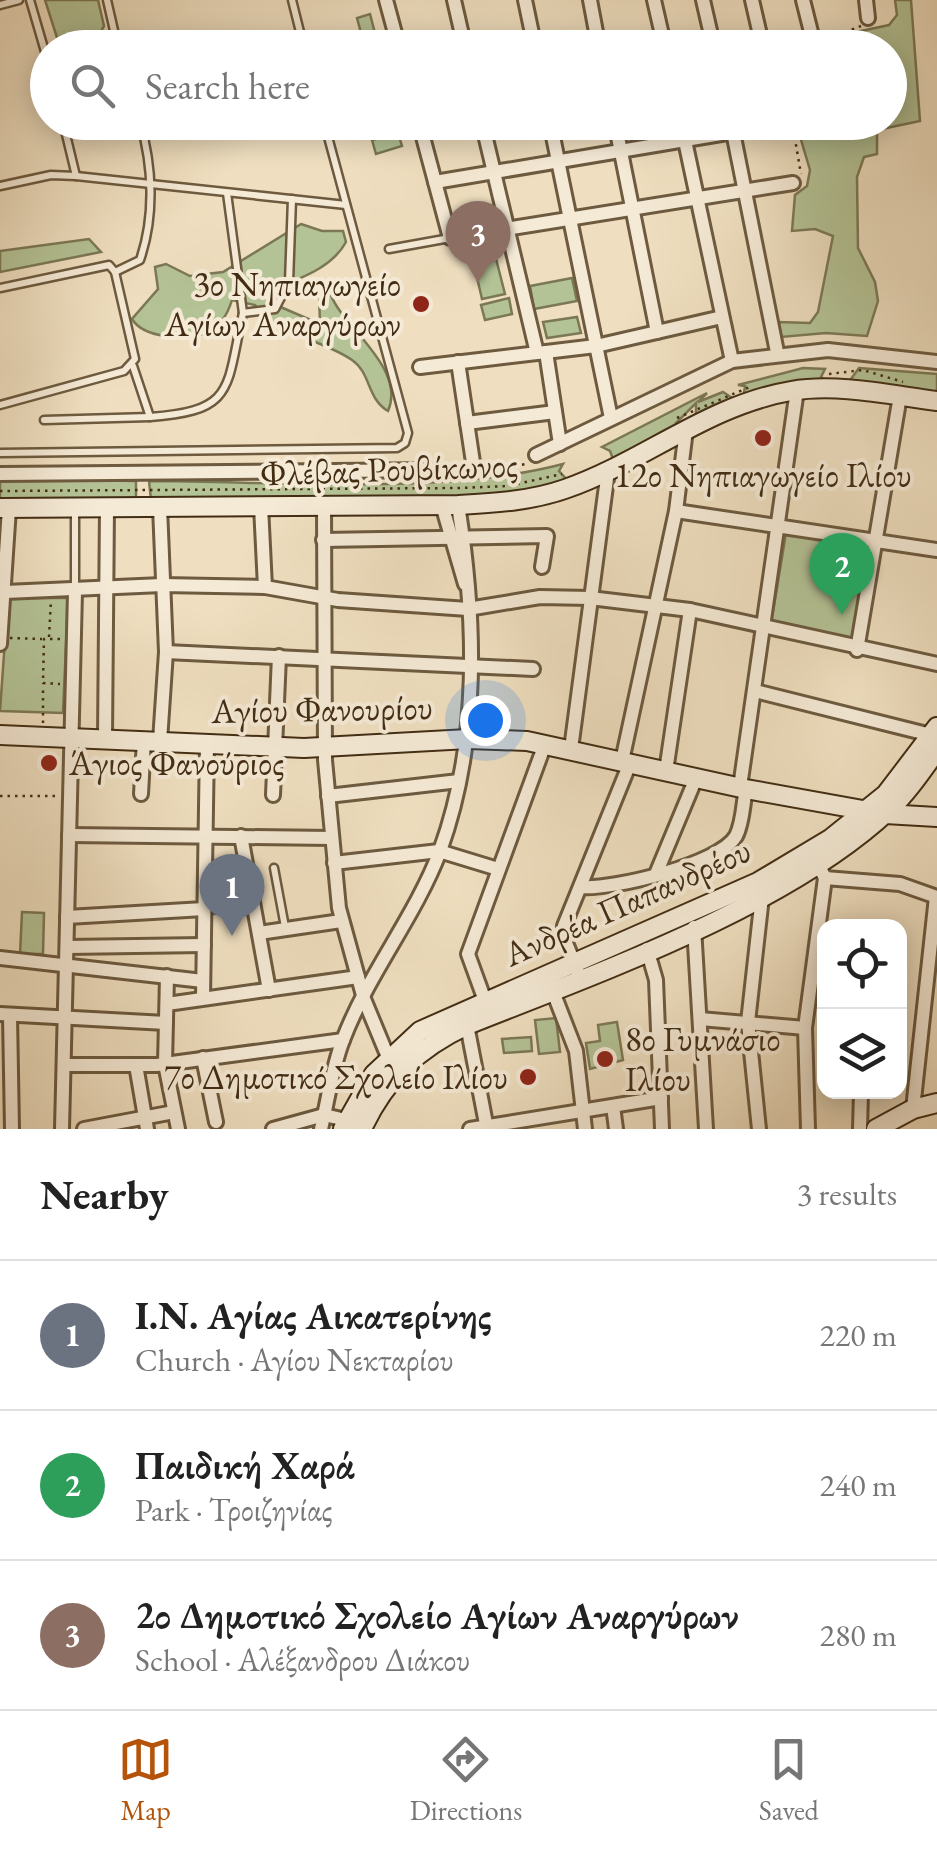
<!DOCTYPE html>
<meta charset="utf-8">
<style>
body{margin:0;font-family:"EB Garamond",serif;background:#f2f2f2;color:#222}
.controls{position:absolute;right:30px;bottom:30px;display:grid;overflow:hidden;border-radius:20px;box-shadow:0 5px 25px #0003}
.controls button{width:90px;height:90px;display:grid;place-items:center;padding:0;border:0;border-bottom:2px solid #e0e0e0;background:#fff;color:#222;font:50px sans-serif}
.you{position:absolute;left:485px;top:720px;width:35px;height:35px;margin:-25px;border:8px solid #fff;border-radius:50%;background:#1a73e8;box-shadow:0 0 0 15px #1a73e833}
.badge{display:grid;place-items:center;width:65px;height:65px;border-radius:50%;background:#b45309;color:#fff;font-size:32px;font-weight:700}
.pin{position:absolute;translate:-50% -82px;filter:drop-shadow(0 2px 5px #0008)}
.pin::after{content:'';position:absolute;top:52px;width:35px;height:30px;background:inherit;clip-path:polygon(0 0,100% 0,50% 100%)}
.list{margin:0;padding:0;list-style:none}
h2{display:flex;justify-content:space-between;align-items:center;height:130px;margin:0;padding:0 40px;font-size:42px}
h2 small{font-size:32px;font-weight:400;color:#767676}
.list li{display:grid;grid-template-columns:65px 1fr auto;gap:30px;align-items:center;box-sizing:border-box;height:150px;padding:0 40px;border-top:2px solid #e0e0e0}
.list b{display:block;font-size:38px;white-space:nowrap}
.list p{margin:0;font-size:32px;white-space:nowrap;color:#767676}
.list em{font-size:32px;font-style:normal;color:#767676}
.icon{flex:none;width:55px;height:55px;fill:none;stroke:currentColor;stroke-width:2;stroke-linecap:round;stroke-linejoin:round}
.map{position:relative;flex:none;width:937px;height:1129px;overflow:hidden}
.search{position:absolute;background:#fff;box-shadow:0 5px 25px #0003;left:30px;right:30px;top:30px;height:110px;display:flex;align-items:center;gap:25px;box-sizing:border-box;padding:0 35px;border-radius:55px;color:#767676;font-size:38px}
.sheet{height:580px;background:#fff}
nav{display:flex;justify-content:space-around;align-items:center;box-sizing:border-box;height:140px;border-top:2px solid #e0e0e0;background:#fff;font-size:28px;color:#767676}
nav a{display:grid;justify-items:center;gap:5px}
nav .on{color:#b45309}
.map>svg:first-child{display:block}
</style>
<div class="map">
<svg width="937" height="1129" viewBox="0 0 937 1129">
<rect width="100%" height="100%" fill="#efdfc0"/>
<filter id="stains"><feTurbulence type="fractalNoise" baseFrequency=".002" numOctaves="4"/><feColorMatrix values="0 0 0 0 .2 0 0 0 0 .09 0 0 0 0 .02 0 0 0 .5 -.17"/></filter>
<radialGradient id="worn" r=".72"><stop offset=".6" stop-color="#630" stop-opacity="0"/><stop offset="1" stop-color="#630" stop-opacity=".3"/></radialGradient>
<g fill="#b4c396" stroke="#7b7855" stroke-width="2.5">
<path d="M 45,0 L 98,0 L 104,26 L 98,37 L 59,44 Z"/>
<path d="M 895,0 L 911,0 L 920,121 L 877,130 L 877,154 L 864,157 L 857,177 L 858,248 L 875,282 L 878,301 L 867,336 L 826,333 L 781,337 L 779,322 L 810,323 L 818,312 L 833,236 L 815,229 L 792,231 L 795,195 L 807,186 L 810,170 L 796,123 L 890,122 L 890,48 L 844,47 L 851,33 L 889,25 L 897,15 Z"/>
<path d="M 370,14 L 377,41 L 364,44 L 357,18 Z"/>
<path d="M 398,133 L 402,146 L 376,154 L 372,140 Z"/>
<path d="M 301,224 L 322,231 L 343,231 L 346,242 C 332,268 300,278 275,289 L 269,302 L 320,324 L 319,294 L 331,295 C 341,325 407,368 388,411 C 367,399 371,373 352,360 C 320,338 277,336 255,305 L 232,300 C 228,313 221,326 208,332 C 189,342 143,338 132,319 L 158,289 L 155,267 L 166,264 L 190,276 L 223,272 Z"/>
<path d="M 89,239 L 101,252 L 0,272 L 0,251 Z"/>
<path d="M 494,251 L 505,294 L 482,299 L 472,256 Z"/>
<path d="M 572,278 L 577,301 L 534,309 L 530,286 Z"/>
<path d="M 509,298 L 512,314 L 485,320 L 481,305 Z"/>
<path d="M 577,317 L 581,333 L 547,338 L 543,322 Z"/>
<path d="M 803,368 L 825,369 L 821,377 L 829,383 L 743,400 L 745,386 L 738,385 Z"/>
<path d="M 859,368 L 937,374 L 937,394 L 848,383 Z"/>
<path d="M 723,392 L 740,403 L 696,420 L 696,403 L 676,423 L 681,428 L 613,459 L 610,451 L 602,447 L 707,393 L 698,402 Z"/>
<path d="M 563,464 L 559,471 L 569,482 L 487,497 L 151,500 L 149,481 C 277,481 441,496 563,464 Z"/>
<path d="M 0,479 L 136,481 L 136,499 L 0,500 Z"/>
<path d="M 786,533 L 869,546 L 855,641 L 771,624 Z"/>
<path d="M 8,598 L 68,598 L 63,713 L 0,711 Z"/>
<path d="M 212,867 L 238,867 L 247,911 L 214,914 Z"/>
<path d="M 22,912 L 44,913 L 43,954 L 20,954 Z"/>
<path d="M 556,1018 L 560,1052 L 539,1054 L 535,1020 Z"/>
<path d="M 617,1022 L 623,1060 L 590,1069 L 586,1043 L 600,1041 L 598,1025 Z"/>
<path d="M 531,1037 L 532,1051 L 504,1053 L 502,1039 Z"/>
</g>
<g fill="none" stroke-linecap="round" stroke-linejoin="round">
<defs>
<g id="lane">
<path d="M 30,0 L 48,62"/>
<path d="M 107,0 L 118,48"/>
<path d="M 292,0 L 304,48"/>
<path d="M 0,5 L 19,0"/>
<path d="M 99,48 L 117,43"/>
<path d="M 63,122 L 76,176"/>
<path d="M 0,186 L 51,175 L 76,176 L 346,205"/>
<path d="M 227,193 L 243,313"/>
<path d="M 389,249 L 450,238"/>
<path d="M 115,272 L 140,260 C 155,216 153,167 140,122"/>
<path d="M 0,288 L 109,265 L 115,272 L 135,359 L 124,371 L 0,405"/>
<path d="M 133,366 L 150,417 C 236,411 226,388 243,313 L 275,309 L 289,282 L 292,199"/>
<path d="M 44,420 L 150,417"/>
<path d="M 0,453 L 397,448 L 405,443 L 408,433 L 324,122"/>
<path d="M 75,508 L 75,591"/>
<path d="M 274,868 L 285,927"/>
</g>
<g id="street">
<path d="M 386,0 L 399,48"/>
<path d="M 454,0 L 465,48"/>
<path d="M 525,0 L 535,48"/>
<path d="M 590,0 L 599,48"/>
<path d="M 654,0 L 665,48"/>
<path d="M 703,0 L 714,48"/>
<path d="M 752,0 L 763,48"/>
<path d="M 803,0 L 815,48"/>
<path d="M 866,0 L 868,18"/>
<path d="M 419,122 L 450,238 L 793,183"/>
<path d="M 482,122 L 537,353"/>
<path d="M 550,122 L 611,418"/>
<path d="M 615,122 L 657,332"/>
<path d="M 681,122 L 732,361"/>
<path d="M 731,122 L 777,352"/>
<path d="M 435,182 L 733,132"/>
<path d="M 546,352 L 560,444"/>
<path d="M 458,362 L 474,469"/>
<path d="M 420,367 L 596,346 L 722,317"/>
<path d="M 467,423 L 555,412"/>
<path d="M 536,455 L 732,361 L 828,350 L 937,362"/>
<path d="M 0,474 L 440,470"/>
<path d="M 324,505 L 325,760 L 339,908 L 364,999 L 388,1057"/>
<path d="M 442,505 L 465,584"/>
<path d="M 261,506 L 265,587"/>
<path d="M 676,511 L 937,550"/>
<path d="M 323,540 L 547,536 L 542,567"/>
<path d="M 5,592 L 162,585 L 265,587 L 338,600 L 468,609 L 540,597 L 590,598 L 690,610 L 937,664"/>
<path d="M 0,644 L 9,508"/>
<path d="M 857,650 L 900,396"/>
<path d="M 166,652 L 533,669"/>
<path d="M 755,691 L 931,735"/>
<path d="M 105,738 L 107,507"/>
<path d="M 160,741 L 166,652 L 160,507"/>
<path d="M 571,749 L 608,471"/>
<path d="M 622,761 L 676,511 L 686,430"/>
<path d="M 666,771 L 690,610"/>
<path d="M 740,787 L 797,390"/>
<path d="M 141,794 L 144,740"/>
<path d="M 273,795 L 279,656"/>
<path d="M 328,796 L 459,781"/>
<path d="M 69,835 L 332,838"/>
<path d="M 241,836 L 269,990"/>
<path d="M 334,863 L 439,851 L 498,869"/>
<path d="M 656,874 L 696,778"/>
<path d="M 825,878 L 900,884 L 937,897"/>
<path d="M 581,887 C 612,890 720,864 736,836 C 743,823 743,803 746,789"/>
<path d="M 67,917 L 204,909"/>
<path d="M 694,927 L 706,1129"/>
<path d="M 259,933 L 341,921"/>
<path d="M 67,947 L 204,945"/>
<path d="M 647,949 L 656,980 L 662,1129"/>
<path d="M 0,958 L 203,981"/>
<path d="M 577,970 L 566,943 L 564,926 L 630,763"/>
<path d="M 167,976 L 165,1064 L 178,1129"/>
<path d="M 552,989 L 576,1051 L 585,1129"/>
<path d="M 203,998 L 207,744"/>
<path d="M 167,1004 L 358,977"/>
<path d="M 488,1009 L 468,954 L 545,744"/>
<path d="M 0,1014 L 166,1023"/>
<path d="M 10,1015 L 12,1129"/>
<path d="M 700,1019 L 805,1028"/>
<path d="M 467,1025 L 487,1129"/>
<path d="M 203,1058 L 216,1122"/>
<path d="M 64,1065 L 157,1065 L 343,1040"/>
<path d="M 136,1065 L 147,1129"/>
<path d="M 613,1106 L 616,1129"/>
<path d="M 913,1109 L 936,897"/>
<path d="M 62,1129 L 75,592"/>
<path d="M 84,1129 L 174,1112"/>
<path d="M 273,1129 L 324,1115 L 346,1120"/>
<path d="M 321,1129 C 328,1100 332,1068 343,1040 C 368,974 415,917 440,851 C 480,741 476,619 458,505"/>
<path d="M 470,1129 L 661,1098"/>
<path d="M 759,1129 L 748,1022 L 762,897"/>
<path d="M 808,1129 L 805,1028 L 825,878 L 818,864"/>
<path d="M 860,1129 L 861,1092"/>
</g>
<g id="secondary">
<path d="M 0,508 L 458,505 C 494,503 531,501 565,489 C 643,462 708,405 791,391 C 838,383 890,395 937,401"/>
<path d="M 0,735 L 304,748 L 468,739 L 527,741 L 746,789 L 885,814 L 937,817"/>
<path d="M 343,1129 L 374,1074 L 420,1031 L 758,882 L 830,839 L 886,794 L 937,727"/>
<path d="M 362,1129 C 385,1079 418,1048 467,1025 C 598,973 787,906 889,810 C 907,793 922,771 937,750"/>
<path d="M 876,1129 L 913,1109 L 937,1103"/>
</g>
</defs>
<use href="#lane" stroke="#6d5a3f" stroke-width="11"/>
<use href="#street" stroke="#6d5a3f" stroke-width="18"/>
<use href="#secondary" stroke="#422d14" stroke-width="22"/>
<g stroke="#422d14" stroke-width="2.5" stroke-dasharray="2.5 5" stroke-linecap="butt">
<path d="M 839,48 L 851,30 L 861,26"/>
<path d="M 792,122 L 801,174"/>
<path d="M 829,374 L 863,370 L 903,382"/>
<path d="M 677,418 L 752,386"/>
<path d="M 485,471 L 526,464"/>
<path d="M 0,491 L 459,488 L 508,486 L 562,474"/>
<path d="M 49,637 L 51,600"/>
<path d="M 10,638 L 42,639"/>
<path d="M 60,639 L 44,639 L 43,683 L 60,684"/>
<path d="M 43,723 L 43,686"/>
<path d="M 0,796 L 58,796"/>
<path d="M 234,888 L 229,881 L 220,888 L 229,895 L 237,888"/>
</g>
<use href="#lane" stroke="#f5ead6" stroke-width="6"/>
<use href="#street" stroke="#f5ead6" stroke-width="12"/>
<use href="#secondary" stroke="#f5ead6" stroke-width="18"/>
</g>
<g fill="#8f2418" stroke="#f5ead6" stroke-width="4">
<circle cx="421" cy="304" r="10"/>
<circle cx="763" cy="438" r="10"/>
<circle cx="49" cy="763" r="10"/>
<circle cx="605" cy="1059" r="10"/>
<circle cx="528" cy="1077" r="10"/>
</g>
<g text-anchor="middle" stroke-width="8" stroke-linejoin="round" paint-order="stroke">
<g font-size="35" fill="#422d14" stroke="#f5ead6" text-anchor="end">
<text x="401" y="296">3ο Νηπιαγωγείο<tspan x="401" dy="40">Αγίων Αναργύρων</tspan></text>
<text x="763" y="487" text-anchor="middle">12ο Νηπιαγωγείο Ιλίου</text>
<text x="69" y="775" text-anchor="start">Άγιος Φανούριος</text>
<text x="625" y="1051" text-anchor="start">8ο Γυμνάσιο<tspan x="625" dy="40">Ιλίου</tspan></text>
<text x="508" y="1089">7ο Δημοτικό Σχολείο Ιλίου</text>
</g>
<g font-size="35" fill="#422d14" stroke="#f5ead6">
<text transform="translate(389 469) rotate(-2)" y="12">Φλέβας Ρουβίκωνος</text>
<text transform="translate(322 709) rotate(-1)" y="12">Αγίου Φανουρίου</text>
<text transform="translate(627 902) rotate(-24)" y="12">Ανδρέα Παπανδρέου</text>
</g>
</g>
<rect width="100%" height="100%" filter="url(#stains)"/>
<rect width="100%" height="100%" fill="url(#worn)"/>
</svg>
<div class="controls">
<button><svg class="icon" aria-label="locate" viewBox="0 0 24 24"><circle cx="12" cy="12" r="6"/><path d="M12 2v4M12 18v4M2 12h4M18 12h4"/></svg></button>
<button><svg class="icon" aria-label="layers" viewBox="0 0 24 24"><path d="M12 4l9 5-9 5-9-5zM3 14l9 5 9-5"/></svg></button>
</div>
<div class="you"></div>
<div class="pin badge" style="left:232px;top:936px;background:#6b7280">1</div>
<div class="pin badge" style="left:842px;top:615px;background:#2e9e5b">2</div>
<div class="pin badge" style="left:478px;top:283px;background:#8d6e63">3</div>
<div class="search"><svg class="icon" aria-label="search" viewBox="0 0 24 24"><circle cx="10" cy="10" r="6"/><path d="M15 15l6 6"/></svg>Search here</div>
</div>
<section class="sheet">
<h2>Nearby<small>3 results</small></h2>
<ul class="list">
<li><span class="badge" style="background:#6b7280">1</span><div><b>Ι.Ν. Αγίας Αικατερίνης</b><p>Church · Αγίου Νεκταρίου</p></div><em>220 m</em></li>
<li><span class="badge" style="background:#2e9e5b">2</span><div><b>Παιδική Χαρά</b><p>Park · Τροιζηνίας</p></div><em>240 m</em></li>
<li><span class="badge" style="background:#8d6e63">3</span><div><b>2ο Δημοτικό Σχολείο Αγίων Αναργύρων</b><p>School · Αλέξανδρου Διάκου</p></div><em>280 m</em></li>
</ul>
</section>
<nav>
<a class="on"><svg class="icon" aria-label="map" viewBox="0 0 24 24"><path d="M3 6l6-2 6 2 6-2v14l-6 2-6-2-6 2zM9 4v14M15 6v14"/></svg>Map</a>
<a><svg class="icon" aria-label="directions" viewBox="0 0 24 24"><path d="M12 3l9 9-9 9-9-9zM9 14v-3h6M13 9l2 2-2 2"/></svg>Directions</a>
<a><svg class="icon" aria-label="saved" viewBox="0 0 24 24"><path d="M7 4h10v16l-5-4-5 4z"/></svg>Saved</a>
</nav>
